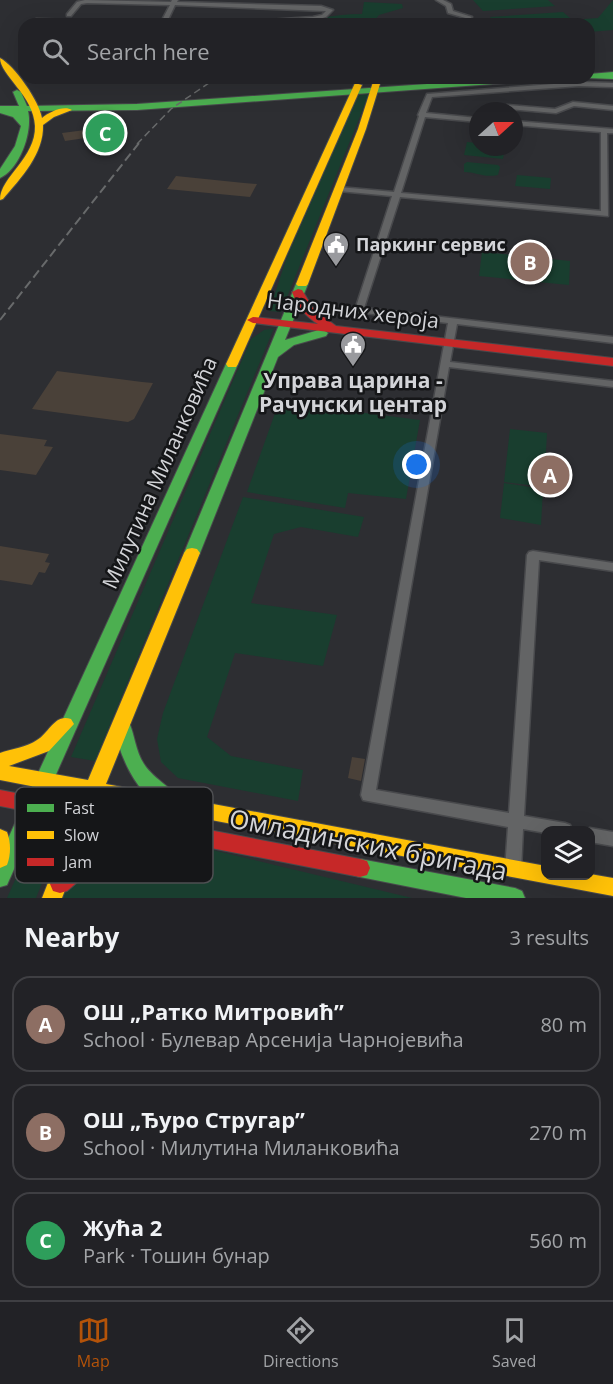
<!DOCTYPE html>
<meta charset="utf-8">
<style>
body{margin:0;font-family:"Open Sans",sans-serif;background:#2e2f32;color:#f1f3f6}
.controls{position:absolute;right:18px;bottom:18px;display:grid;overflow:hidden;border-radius:12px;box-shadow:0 6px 24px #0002}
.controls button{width:54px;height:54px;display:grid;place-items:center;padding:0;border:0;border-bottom:2px solid #3f3f43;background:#222226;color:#f1f3f6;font:30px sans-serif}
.compass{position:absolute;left:469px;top:102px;width:54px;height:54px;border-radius:50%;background:#222226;box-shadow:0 6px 24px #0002;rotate:69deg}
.you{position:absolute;left:417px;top:465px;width:21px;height:21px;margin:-15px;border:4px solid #fff;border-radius:50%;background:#1a73e8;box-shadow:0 0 0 9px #1a73e833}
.badge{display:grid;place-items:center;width:39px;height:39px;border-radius:50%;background:#b45309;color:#fff;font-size:20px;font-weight:700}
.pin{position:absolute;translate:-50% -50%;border:3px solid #fff;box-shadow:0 2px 6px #0006}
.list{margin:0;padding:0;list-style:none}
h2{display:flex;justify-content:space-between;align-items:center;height:78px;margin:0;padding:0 24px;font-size:26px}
h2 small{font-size:20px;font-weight:400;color:#a2a4a7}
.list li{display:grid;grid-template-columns:39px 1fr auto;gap:18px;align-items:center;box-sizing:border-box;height:96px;margin:0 12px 12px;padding:0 12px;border:2px solid #3f3f43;border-radius:18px}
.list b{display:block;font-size:22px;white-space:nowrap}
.list p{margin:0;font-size:20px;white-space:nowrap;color:#a2a4a7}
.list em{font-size:20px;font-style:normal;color:#a2a4a7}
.icon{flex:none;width:33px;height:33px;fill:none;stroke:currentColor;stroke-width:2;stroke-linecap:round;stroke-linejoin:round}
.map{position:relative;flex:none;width:613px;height:898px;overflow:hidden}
.search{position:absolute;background:#222226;box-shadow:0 6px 24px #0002;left:18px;right:18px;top:18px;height:66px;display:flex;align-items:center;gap:15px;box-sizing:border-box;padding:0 21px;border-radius:18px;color:#a2a4a7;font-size:22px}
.sheet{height:402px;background:#222226}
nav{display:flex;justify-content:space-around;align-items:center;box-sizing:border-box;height:84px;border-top:2px solid #3f3f43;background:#222226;font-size:16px;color:#a2a4a7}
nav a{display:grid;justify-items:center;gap:3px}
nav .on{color:#b45309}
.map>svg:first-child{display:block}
</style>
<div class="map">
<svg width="613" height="898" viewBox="0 0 613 898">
<rect width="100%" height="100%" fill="#2d2e32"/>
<g fill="#193e2f">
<path d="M 473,0 L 548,0 L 555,6 L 483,11 Z"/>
<path d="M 613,0 L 613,30 L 589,32 L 589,24 L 516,24 L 598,18 Z"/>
<path d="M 364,2 L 402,4 L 403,8 L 379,15 L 375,20 L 382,24 L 272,24 C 302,22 332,14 362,14 Z"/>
<path d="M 563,12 L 570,18 L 496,23 L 490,17 Z"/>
<path d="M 369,94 L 281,312 L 269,311 L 287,257 L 358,95 Z"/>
<path d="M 467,142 L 478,143 L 478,147 L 505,147 L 503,159 L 464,155 Z"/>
<path d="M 467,162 L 498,165 L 500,167 L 498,175 C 483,178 477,172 464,172 L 464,164 Z"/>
<path d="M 517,175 L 551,178 L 550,189 L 515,186 Z"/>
<path d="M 482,252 L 570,261 L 569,285 L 479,276 Z"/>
<path d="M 274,328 L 95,761 L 71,757 L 251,339 L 264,330 Z"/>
<path d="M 279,402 L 420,420 L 406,499 L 348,493 L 345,508 L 247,492 Z"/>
<path d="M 510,429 L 547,433 L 544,487 L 504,482 Z"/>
<path d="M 504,483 L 543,489 L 541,525 L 500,518 Z"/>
<path d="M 243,497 L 364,517 L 358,537 L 301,527 L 274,534 L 251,603 L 337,615 L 323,666 L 235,653 L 207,737 L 231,756 L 303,770 L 298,801 L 178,778 L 161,762 L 157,739 L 163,713 Z"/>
<path d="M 35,835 L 59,841 L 36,898 L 7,898 Z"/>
<path d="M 162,838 L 412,898 L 60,898 L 62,893 L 110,849 Z"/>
</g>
<g fill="#4a4139">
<path d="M 93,129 L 100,129 L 99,136 L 65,141 L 62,133 Z"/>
<path d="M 176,176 L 244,183 L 257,184 L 250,197 L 167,189 Z"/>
<path d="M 57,371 L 142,382 L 153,383 L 134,419 L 128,422 L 32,409 Z"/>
<path d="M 0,434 L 47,440 L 44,446 L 53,447 L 36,475 L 0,470 Z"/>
<path d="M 0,546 L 49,554 L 45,562 L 50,563 L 45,573 L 39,572 L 32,585 L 0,580 Z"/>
<path d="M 352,757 L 365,759 L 361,781 L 348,778 Z"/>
</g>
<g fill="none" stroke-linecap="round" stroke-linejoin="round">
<defs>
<g id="street">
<path d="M 85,0 L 171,2 L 172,0 L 178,0 L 177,2 L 321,6 L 333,10 L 326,17 L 313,21 L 237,24 L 240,22 L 313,17 L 322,15 L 326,11 L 175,5 L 166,24 L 160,24 L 170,5 L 87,3 L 81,4 L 71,16 L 67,16 L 67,14 L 77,2 Z"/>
<path d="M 436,0 L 443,0 L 451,4 L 453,11 L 472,17 L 469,19 L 448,13 L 446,6 Z"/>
<path d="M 36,19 L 155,22 L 158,24 L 38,22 L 36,21 Z"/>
<path d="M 579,82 L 613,83 L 613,87 L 579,86 L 432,97 L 426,113 L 478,118 L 478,122 L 425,117 L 401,193 L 601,211 L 601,132 L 514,125 L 514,121 L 613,129 L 613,133 L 607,133 L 608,216 L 400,197 L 364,308 L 613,337 L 613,343 L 457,324 L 450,362 L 613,381 L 613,387 L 449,367 L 376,790 L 509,813 L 527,555 L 529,552 L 533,551 L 613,563 L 613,571 L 539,560 L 524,816 L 565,823 L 570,825 L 572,830 L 546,830 L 546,833 L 523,829 L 521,870 L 518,875 L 513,877 L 508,875 L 505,870 L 508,827 L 368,801 L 363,800 L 361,795 L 448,323 L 356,312 L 355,310 L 392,196 L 339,191 L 335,189 L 339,187 L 394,192 L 419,116 L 418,115 L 427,94 Z"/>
<path d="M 573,102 L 613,106 L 613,110 L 574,106 L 556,113 L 508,109 L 505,111 L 497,111 L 507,105 L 555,109 Z"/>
<path d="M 590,828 L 613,832 L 613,846 L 590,842 L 590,830 L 585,830 Z"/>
</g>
<g id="fast">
<path d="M 613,72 L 613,79 L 587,78 L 589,74 Z"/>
<path d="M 513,78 L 551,78 L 547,80 L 137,110 L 28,111 C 33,131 20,169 0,178 L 0,169 L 15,146 L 21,126 L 13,117 L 0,113 L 0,106 L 19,106 L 13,92 L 17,90 L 21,92 L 27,106 L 137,104 Z"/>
<path d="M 302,281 L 308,284 L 285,340 L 322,329 L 328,333 L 326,336 L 294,345 L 278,357 L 200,553 L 197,557 L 187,557 L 184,553 L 296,284 Z"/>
<path d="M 232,360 L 238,364 L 7,885 L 0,887 L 0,856 L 226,364 Z"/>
<path d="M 122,718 L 128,720 C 135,734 135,751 144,764 C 154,780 176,789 183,805 L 181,811 L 174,813 C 138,800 121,760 113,725 L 116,720 Z"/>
<path d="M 360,859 L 515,888 L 522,891 L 525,898 L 466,898 L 360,877 L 353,875 L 350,868 L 353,861 Z"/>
</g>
<g id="slow">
<path d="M 0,58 C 15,66 39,101 42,118 C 49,112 64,105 72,110 L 54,117 L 43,125 C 44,154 21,178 3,199 L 0,200 C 0,177 36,158 35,126 C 34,96 0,75 0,58 Z"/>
<path d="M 373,82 L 380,84 L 366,129 L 308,284 L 306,286 L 298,286 L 296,284 L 358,129 Z"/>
<path d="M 355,83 L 362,85 L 238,364 L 236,367 L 228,367 L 226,364 Z"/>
<path d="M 192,548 L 197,549 L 200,553 L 106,784 L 546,866 L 546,876 L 590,874 L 613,878 L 613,896 L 100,799 L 62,898 L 42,898 L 82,796 L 0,780 L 0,753 C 11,749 27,747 37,740 C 49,733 55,713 71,719 L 74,724 L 49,751 L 9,766 L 88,780 L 184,553 L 187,549 Z"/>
<path d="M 0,829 L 7,832 C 11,842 11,855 7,865 L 0,868 Z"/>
</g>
<g id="jam">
<path d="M 298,289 L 302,290 L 314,310 L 336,326 L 613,358 L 613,366 L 253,323 L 247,320 L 253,317 L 318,324 C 305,316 297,306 292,292 Z"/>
<path d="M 0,790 L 360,859 L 367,861 L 370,868 L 367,875 L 360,877 L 165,839 L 112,856 L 91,870 L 67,891 L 60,893 L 53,891 L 50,884 L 53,877 L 88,849 L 128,831 L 0,806 Z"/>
</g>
</defs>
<use href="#street" stroke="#48494c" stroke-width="3"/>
<use href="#fast" stroke="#48494c" stroke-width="2"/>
<use href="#slow" stroke="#48494c" stroke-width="2"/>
<use href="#jam" stroke="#48494c" stroke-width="2"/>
<use href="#street" fill="#636465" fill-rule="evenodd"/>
<use href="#fast" fill="#4caf50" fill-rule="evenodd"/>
<use href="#slow" fill="#ffc107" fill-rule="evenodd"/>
<use href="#jam" fill="#c62828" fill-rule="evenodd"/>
<path stroke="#686a6b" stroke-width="1.5" stroke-dasharray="7 4" stroke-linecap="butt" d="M 137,144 L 171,109 L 216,78"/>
<path stroke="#686a6b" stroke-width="2" stroke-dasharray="9 4.5" stroke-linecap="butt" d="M 0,320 L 139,143"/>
</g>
<defs>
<symbol id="civic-pin" viewBox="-11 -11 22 30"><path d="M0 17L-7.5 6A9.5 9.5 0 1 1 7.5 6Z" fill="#999a9e" stroke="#151618"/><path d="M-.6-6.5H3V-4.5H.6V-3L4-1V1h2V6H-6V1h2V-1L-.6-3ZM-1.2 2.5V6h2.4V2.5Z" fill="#fff"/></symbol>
</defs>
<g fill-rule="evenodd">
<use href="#civic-pin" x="321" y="230" width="30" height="40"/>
<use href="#civic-pin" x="338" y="330" width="30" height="40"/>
</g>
<g text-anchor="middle" stroke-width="5" stroke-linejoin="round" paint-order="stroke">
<g font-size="18" font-weight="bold" fill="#d3d4d8" stroke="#151618" text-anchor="start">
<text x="356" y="251">Паркинг сервис</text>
</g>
<g font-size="21" fill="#d3d4d8" stroke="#151618">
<text transform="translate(353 311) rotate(7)" y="7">Народних хероја</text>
<text transform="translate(160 473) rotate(-66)" y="7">Милутина Миланковића</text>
</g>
<g font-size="21" font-weight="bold" fill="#d3d4d8" stroke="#151618">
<text x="353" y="388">Управа царина -<tspan x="353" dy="24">Рачунски центар</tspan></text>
</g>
<g font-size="26" fill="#d3d4d8" stroke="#151618">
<text transform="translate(368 845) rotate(11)" y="9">Омладинских бригада</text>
</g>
</g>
<rect x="15" y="787" width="198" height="96" rx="9" fill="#151618" stroke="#4e4f52" stroke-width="1.5"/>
<rect x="27" y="804" width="27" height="8" fill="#4caf50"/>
<rect x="27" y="831" width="27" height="8" fill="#ffc107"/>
<rect x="27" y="858" width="27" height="8" fill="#c62828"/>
<g font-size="16" fill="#d3d4d8">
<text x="64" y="814">Fast</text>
<text x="64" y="841">Slow</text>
<text x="64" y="868">Jam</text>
</g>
</svg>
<div class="controls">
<button><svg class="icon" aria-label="layers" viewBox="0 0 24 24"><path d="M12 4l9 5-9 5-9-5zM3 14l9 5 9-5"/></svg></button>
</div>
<svg class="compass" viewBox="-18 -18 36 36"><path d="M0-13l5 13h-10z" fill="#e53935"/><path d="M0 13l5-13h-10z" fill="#a2a4a7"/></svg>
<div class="you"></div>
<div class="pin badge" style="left:550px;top:475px;background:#8d6e63">A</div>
<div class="pin badge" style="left:530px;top:262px;background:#8d6e63">B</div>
<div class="pin badge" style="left:105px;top:133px;background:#2e9e5b">C</div>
<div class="search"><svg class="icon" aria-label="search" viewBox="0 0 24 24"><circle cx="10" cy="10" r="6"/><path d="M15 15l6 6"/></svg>Search here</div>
</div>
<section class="sheet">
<h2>Nearby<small>3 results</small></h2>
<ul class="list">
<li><span class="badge" style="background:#8d6e63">A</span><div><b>ОШ „Ратко Митровић”</b><p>School · Булевар Арсенија Чарнојевића</p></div><em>80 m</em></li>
<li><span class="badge" style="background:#8d6e63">B</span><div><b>ОШ „Ђуро Стругар”</b><p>School · Милутина Миланковића</p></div><em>270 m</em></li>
<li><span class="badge" style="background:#2e9e5b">C</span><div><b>Жућа 2</b><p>Park · Тошин бунар</p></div><em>560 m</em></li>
</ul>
</section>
<nav>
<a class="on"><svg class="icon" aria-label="map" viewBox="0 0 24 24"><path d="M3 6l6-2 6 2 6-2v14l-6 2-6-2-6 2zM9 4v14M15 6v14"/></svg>Map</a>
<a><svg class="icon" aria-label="directions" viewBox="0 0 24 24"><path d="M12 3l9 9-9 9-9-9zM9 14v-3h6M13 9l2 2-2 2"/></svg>Directions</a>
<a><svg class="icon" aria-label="saved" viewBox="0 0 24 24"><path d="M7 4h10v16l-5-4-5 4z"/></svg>Saved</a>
</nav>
